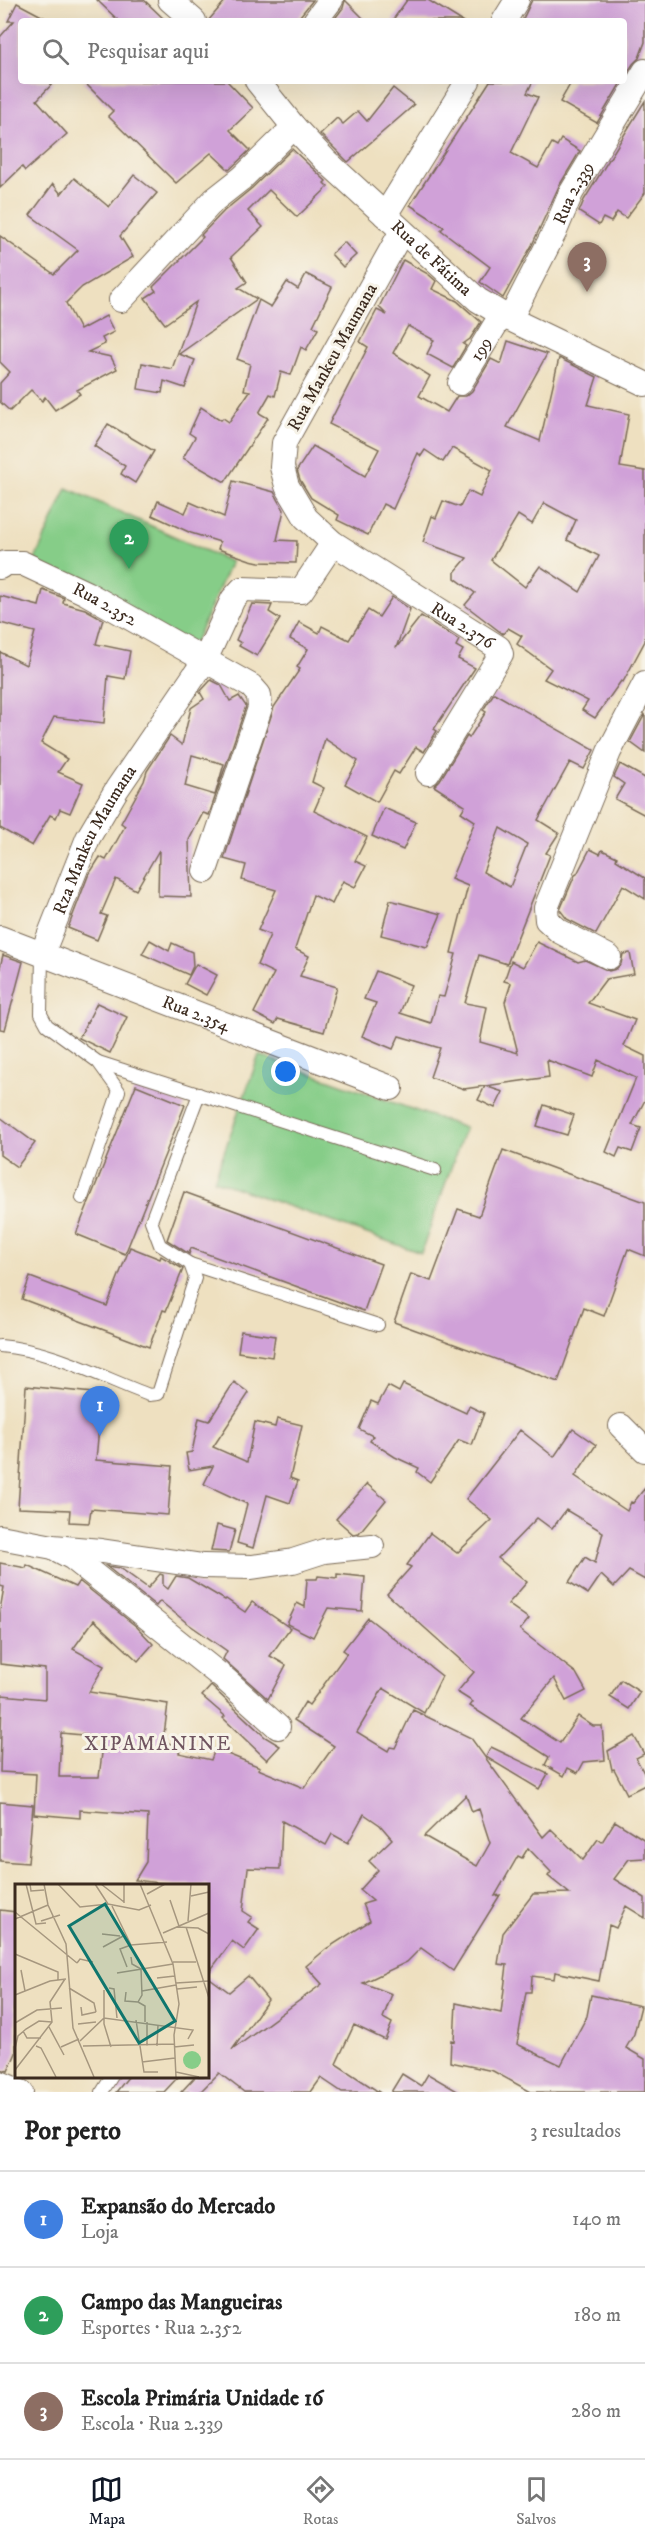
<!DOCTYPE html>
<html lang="pt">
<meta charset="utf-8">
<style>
body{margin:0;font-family:"IM FELL DW Pica",serif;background:#f6f6f6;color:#222}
.you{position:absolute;left:286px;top:1072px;width:21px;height:21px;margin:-15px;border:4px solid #fff;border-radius:50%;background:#1a73e8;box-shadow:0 0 0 9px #1a73e833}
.badge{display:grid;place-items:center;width:39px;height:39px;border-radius:50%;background:#111827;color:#fff;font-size:20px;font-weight:700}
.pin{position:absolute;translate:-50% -50px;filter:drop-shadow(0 2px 3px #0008)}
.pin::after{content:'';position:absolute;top:32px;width:21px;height:18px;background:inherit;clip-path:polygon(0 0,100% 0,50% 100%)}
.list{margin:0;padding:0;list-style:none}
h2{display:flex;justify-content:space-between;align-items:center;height:78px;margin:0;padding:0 24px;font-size:26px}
h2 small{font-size:20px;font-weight:400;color:#767676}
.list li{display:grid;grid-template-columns:39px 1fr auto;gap:18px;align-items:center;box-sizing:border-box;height:96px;padding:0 24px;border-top:2px solid #e0e0e0}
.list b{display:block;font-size:22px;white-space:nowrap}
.list p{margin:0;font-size:20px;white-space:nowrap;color:#767676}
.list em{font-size:20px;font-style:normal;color:#767676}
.icon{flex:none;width:33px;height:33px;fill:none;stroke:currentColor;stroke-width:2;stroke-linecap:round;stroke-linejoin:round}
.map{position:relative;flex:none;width:645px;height:2092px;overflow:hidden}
.search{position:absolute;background:#fff;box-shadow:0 6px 24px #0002;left:18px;right:18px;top:18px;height:66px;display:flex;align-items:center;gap:15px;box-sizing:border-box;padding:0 21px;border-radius:6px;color:#767676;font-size:22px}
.sheet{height:366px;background:#fff}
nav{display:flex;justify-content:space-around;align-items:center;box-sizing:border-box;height:84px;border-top:2px solid #e0e0e0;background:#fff;font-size:16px;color:#767676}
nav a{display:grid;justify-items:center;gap:3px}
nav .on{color:#111827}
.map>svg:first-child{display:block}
</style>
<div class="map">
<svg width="645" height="2092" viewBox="0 0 645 2092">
<rect width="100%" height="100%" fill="#f7f3e8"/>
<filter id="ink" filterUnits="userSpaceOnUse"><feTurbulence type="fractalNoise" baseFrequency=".0167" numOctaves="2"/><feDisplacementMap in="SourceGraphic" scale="12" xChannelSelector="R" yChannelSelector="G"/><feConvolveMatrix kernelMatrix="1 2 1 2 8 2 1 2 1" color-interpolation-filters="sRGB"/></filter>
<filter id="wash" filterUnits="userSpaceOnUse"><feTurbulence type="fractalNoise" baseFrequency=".008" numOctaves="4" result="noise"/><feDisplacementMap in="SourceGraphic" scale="24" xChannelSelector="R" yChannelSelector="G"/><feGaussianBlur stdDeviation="1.35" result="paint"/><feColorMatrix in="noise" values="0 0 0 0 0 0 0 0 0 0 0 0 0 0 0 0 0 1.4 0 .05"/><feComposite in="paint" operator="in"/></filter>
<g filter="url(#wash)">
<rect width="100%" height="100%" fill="#eee0c0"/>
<g fill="#86cd88" stroke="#607c53" stroke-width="1.5">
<path d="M 67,488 L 231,562 L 192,649 L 28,575 Z"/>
<path d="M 259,1055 L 465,1128 L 421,1253 L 214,1180 Z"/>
</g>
<g id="blocks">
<g fill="#d0a1d8" fill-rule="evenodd">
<path d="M 97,0 L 144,0 L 166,21 L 119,21 Z"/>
<path d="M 226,0 L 313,0 L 296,21 L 208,21 Z"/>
<path d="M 345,0 L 366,21 L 333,21 L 343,8 Z"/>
<path d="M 407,0 L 428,0 L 462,21 L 392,21 Z"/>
<path d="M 532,0 L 645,0 L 645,42 L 639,58 L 633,64 L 624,78 L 624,21 L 522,21 Z"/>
<path d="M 17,3 L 51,21 L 21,21 L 21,81 L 55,81 L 37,100 L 67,134 L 25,171 L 22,167 L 0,188 L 0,37 L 14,21 L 8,21 Z"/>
<path d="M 83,81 L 227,81 L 253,108 L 230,130 L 250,150 L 229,170 L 211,153 L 176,183 L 108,116 L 113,111 Z"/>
<path d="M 490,81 L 533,81 L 527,93 L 538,97 L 511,153 L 538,168 L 552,143 L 557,146 L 561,139 L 580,151 L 559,186 L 532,245 L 503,298 L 480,282 L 490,267 L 441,230 L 444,227 L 410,205 Z"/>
<path d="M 572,81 L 622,81 L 597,123 L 560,102 Z"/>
<path d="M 393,88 L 414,105 L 348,162 L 320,134 L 337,118 L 343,124 L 358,111 L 367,121 Z"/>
<path d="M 645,101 L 645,193 L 626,218 L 617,212 L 611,222 L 603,218 L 599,225 L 579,212 L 584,200 Z"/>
<path d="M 292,149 L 326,181 L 324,183 L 328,187 L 297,217 L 269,190 L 248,211 L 263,227 L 231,257 L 247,282 L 238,288 L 257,299 L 179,354 L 195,360 L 185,388 L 164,381 L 162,393 L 138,389 L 142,363 L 172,369 L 196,302 L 165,324 L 145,298 L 156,291 L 153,287 L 203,237 L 201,235 L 224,211 L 252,188 Z"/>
<path d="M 134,175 L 157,193 L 120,236 L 133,257 L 82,287 L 66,303 L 80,330 L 106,316 L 114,332 L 102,338 L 105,344 L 88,352 L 111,357 L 117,369 L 77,390 L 80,394 L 55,410 L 45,397 L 42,401 L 31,390 L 10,411 L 0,402 L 0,383 L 10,372 L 0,362 L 0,236 L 54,274 L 78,250 L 30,215 L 53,184 L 61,194 L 74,178 L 109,207 Z"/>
<path d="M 344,242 L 356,255 L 343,267 L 331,254 Z"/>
<path d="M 403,260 L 428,274 L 436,281 L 432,289 L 457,301 L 481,322 L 470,339 L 463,344 L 466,346 L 453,368 L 427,354 L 434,340 L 408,326 L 393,353 L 430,376 L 419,396 L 447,412 L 457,396 L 466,396 L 472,391 L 491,359 L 501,364 L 508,341 L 547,354 L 507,427 L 540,441 L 559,358 L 597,377 L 588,405 L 629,414 L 620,467 L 645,471 L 645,641 L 623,682 L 621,681 L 595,718 L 582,710 L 588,701 L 544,679 L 551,669 L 517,644 L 522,636 L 508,628 L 503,634 L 465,605 L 475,593 L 455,578 L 455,572 L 467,558 L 423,542 L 432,516 L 436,518 L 443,501 L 460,507 L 468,491 L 480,497 L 492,470 L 452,448 L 443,462 L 425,450 L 421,456 L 418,453 L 393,509 L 383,504 L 368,535 L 337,520 L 339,515 L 311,498 L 300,480 L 297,470 L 313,446 L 365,476 L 379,449 L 329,424 L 368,347 L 360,342 L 377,310 L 387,315 L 379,307 ZM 544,503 L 576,520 L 567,540 L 599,556 L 580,592 L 540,566 L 525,587 L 491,560 L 518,515 L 532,524 Z"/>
<path d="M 306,274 L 332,287 L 313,326 L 318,329 L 306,350 L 301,347 L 291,375 L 281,372 L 275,396 L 270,394 L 259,413 L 268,418 L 225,482 L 183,458 L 195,437 L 189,433 L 201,407 L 221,420 L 223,418 L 229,422 L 250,391 L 244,390 L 250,364 L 237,359 L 259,300 L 271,307 L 287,282 L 298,289 Z"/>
<path d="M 108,424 L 154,451 L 135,483 L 121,474 L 125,466 L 94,446 Z"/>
<path d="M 233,481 L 274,492 L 284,510 L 277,540 L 297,541 L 296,563 L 259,562 L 250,560 L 218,549 L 220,542 L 191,533 L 152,515 L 158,501 L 185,513 L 190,502 L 224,517 Z"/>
<path d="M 43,590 L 64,598 L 63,603 L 85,609 L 103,619 L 96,644 L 130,651 L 125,679 L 108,676 L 104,723 L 54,717 L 41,743 L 67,759 L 58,772 L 83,783 L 70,813 L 60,809 L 56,818 L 50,815 L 32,846 L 0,828 L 0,652 L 26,665 L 35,632 L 0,623 L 0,596 L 39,606 Z"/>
<path d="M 392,597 L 410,609 L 396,648 L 421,616 L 459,640 L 456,646 L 463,650 L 458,659 L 475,668 L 434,729 L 437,731 L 424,752 L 416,747 L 399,774 L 394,771 L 377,802 L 345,784 L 358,761 L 325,739 L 312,782 L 324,788 L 314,811 L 367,837 L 355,861 L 366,866 L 355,887 L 343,881 L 332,904 L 313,895 L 295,949 L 309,956 L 300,976 L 337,987 L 324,1032 L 278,1019 L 275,1024 L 254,1013 L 274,973 L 257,965 L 270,935 L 258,930 L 276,890 L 242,880 L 246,865 L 224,859 L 274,707 L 300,669 L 297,667 L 308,649 L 290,639 L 299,622 L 319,633 L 322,626 L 349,640 L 368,610 L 379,617 Z"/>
<path d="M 252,604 L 272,605 L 269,612 L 280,619 L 257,656 L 239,646 L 241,643 L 236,640 Z"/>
<path d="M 211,680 L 221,685 L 230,701 L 239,696 L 246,706 L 209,815 L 203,813 L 189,840 L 191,897 L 158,896 L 159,850 L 136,890 L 116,879 L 101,914 L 107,916 L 97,940 L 68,928 L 88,876 L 100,857 L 106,860 L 125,826 L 121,823 L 144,781 L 147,771 L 170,736 L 182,745 L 191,708 L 204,699 L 200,692 ZM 192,755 L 224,764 L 215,795 L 185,786 Z"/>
<path d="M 494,693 L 594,750 L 584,769 L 570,762 L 538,820 L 559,833 L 546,853 L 550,855 L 507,964 L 479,955 L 465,1003 L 487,1007 L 480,1042 L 518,1053 L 505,1002 L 511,983 L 504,981 L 511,961 L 523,967 L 537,942 L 578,962 L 585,960 L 609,971 L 616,969 L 621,964 L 623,954 L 630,953 L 634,974 L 606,979 L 588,1003 L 635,1020 L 624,1046 L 645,1056 L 645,1100 L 632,1125 L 641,1128 L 632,1152 L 620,1148 L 616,1157 L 606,1152 L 636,1078 L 598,1060 L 592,1077 L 547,1060 L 549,1077 L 464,1089 L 430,1077 L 440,1048 L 399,1036 L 393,1049 L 362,1036 L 376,1003 L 364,999 L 376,971 L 411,985 L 400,1013 L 431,1023 L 438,996 L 444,997 L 456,954 L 451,953 L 468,886 L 451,879 L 475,821 L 461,812 L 465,806 L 434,786 L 440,780 L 467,736 L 469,738 L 486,712 L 483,710 ZM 500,828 L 527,844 L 510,887 L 483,872 Z"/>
<path d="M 645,714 L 645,753 L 630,742 Z"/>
<path d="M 620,764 L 645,778 L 645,815 L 615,799 L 624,784 L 614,777 Z"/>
<path d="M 384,808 L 416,822 L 403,850 L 372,836 Z"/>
<path d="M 590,849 L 600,854 L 602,850 L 617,857 L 616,860 L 645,878 L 645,899 L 623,885 L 596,934 L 567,919 L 560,910 L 575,875 L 577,874 Z"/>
<path d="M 390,900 L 441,914 L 427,947 L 381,935 Z"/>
<path d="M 150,940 L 169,951 L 172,943 L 192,952 L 193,966 L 189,975 L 142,954 Z"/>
<path d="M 3,955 L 23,962 L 5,1030 L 0,1029 L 0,967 Z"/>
<path d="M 196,964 L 217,975 L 206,995 L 185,984 Z"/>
<path d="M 97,1003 L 127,1017 L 110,1053 L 79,1038 Z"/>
<path d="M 136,1085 L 185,1105 L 125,1254 L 76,1234 Z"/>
<path d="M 485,1086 L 503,1092 L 495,1108 L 478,1100 Z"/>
<path d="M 544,1105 L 574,1115 L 567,1135 L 537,1126 Z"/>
<path d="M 0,1117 L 35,1143 L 17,1167 L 0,1155 Z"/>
<path d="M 503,1150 L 645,1202 L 645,1256 L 628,1249 L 604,1316 L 584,1308 L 558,1382 L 394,1322 L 411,1274 L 431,1281 L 458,1209 L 479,1216 Z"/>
<path d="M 184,1192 L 381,1264 L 364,1311 L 191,1248 L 189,1254 L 167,1240 Z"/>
<path d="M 130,1247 L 160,1259 L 161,1256 L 183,1269 L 166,1311 L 163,1310 L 149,1347 L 22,1299 L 30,1277 L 107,1306 Z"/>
<path d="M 241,1331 L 275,1336 L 272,1357 L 238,1352 Z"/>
<path d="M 234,1382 L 249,1393 L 213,1447 L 247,1462 L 255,1422 L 275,1427 L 277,1419 L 302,1425 L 290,1478 L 298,1481 L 290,1503 L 267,1495 L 253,1548 L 237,1543 L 247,1504 L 204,1484 L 213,1466 L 189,1470 L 186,1453 L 192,1452 L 199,1418 L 209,1421 Z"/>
<path d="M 403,1384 L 466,1413 L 469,1406 L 484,1413 L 472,1445 L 459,1440 L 430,1482 L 417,1472 L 419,1468 L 395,1457 L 370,1441 L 373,1436 L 359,1429 L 371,1401 L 378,1404 L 388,1386 L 399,1392 Z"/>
<path d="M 26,1386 L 102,1394 L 96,1460 L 172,1466 L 168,1515 L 91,1509 L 89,1523 L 69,1522 L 70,1510 L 18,1508 Z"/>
<path d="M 573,1429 L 596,1445 L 575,1476 L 627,1511 L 631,1502 L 633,1503 L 645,1488 L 645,1580 L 629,1571 L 614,1587 L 601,1575 L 588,1594 L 569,1582 L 585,1557 L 595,1563 L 603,1532 L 566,1510 L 552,1529 L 537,1518 L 498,1558 L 527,1582 L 508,1604 L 529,1619 L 520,1630 L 576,1673 L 586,1691 L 566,1701 L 554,1678 L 521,1718 L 560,1743 L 578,1716 L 593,1726 L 602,1726 L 605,1760 L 584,1762 L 578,1773 L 568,1768 L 564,1776 L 545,1765 L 549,1757 L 470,1706 L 473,1702 L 457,1692 L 474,1672 L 387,1594 L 411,1567 L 407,1565 L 430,1533 L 457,1553 L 492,1520 L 466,1499 L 520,1430 L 554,1457 Z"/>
<path d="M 367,1484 L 386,1500 L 359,1533 L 353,1534 L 336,1519 Z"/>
<path d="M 217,1525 L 235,1530 L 229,1552 L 211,1551 Z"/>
<path d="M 0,1563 L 26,1568 L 27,1565 L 75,1587 L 79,1581 L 137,1627 L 153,1644 L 138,1661 L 94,1620 L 73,1649 L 104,1666 L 89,1692 L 168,1704 L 163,1742 L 181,1746 L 179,1753 L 211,1760 L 215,1749 L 260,1767 L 258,1769 L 304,1788 L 334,1746 L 294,1720 L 305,1702 L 309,1705 L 347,1653 L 343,1650 L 368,1618 L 442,1676 L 424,1713 L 383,1688 L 357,1732 L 388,1751 L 390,1747 L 395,1748 L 413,1710 L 471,1738 L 543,1837 L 551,1829 L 583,1860 L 598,1839 L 602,1842 L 615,1821 L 645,1840 L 645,1858 L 629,1859 L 614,1879 L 645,1898 L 645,1918 L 626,1906 L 616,1928 L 609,1925 L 599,1981 L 555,1972 L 554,1979 L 532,1976 L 531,1992 L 526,1992 L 517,2044 L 561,2065 L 587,2016 L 591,1995 L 641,2006 L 634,2034 L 626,2048 L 645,2059 L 645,2092 L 531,2092 L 493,2071 L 450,2062 L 451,2040 L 454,2041 L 456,2003 L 501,2013 L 507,1965 L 498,1964 L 503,1933 L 533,1894 L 569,1893 L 548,1876 L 551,1872 L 528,1848 L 522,1858 L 518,1856 L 495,1896 L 500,1895 L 453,1971 L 421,1948 L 407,1962 L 363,1983 L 392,1994 L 383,2018 L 392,2023 L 385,2040 L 354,2025 L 336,2064 L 379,2092 L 342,2092 L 321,2078 L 311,2092 L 244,2092 L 219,2073 L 200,2092 L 181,2092 L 196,2076 L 207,2076 L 207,1976 L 229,1992 L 248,1976 L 268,2000 L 232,2050 L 322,1984 L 306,1966 L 326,1949 L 370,1921 L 363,1904 L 373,1901 L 360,1890 L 378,1870 L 369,1861 L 392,1839 L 380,1825 L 364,1814 L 348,1843 L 332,1834 L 326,1845 L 282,1821 L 280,1869 L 248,1868 L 243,1911 L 252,1917 L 248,1922 L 259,1929 L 244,1950 L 232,1941 L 207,1975 L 207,1885 L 175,1885 L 135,1880 L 146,1862 L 148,1815 L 80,1810 L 80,1818 L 34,1814 L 36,1774 L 0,1772 L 2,1695 L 45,1699 L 45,1669 L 0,1664 L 0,1610 L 4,1587 L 0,1586 ZM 61,1733 L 104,1737 L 99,1777 L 59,1777 ZM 466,1795 L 472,1812 L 479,1809 L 490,1843 L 477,1866 L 424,1836 Z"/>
<path d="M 106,1566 L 120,1568 L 148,1588 L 160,1574 L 163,1575 L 163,1585 L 168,1589 L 176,1576 L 188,1578 L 225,1600 L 226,1599 L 245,1612 L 252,1602 L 290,1628 L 270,1656 L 286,1665 L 268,1699 L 223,1659 L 227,1651 L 187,1623 L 160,1601 L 156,1606 Z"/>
<path d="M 337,1574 L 365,1577 L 362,1611 L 328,1608 L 313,1637 L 287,1624 L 297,1603 L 305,1607 L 307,1579 L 317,1579 L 318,1576 L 337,1578 Z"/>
<path d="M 621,1680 L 640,1692 L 629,1709 L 610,1697 Z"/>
<path d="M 211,1686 L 265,1737 L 280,1746 L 267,1760 L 223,1718 L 225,1716 L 202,1696 Z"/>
<path d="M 634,1736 L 644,1754 L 636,1758 L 645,1775 L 645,1785 L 627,1794 L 614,1769 L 612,1770 L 608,1751 Z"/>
<path d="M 491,1747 L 548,1774 L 539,1789 L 486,1757 Z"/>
<path d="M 0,1802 L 33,1805 L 28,1863 L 0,1861 Z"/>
<path d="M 0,1910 L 16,1912 L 16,1988 L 14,2010 L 16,2010 L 16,2053 L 8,2071 L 0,2069 Z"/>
<path d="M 402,2074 L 421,2086 L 428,2074 L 459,2092 L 391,2092 Z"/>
<path d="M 129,2076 L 179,2076 L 164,2092 L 116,2092 Z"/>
</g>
</g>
</g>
<g filter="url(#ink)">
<use href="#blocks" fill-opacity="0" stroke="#7a6a57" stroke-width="1.5"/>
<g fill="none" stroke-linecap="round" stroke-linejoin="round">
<defs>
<g id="lane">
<path d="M 42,954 L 41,1014 L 47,1025 L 98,1062 L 119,1091 L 82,1198"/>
<path d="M 98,1062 L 435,1170"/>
<path d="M 190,1264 L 378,1325"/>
<path d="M 0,1346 C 52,1350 101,1377 149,1395 L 158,1394 L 195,1278 L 190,1264 L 160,1245 L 151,1221 L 199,1094"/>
<path d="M 102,2092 L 112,2076"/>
</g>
<g id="street">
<path d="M 170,0 L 194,21"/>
<path d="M 315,21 L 331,0"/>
<path d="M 504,21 L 517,0"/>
<path id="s1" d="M 257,81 L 294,127 L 325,160 L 478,300 L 510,319 L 645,384"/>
<path d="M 385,215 L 468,81"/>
<path id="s2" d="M 402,231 L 284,443 L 282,467 L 287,486 L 306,518 L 333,543 L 499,648 L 501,654 L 428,773"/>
<path d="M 121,300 L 214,200 L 242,178 L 294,127"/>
<path id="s3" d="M 510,319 L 555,231 L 571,193 L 645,71"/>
<path id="s4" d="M 460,383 L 502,314"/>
<path id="s5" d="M 0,567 L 5,563 L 22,563 L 86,593 L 251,686 L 259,695 L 260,708 L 205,871"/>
<path id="s6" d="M 0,938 L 391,1088"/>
<path id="s7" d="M 42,954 L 88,838 L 117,789 L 205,660 L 233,599 L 242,589 L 301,591 L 333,543"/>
<path d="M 609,957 L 559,931 L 547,920 L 546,908 L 609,752 L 645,683"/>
<path d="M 621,1426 L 645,1450"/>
<path d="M 0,1537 L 53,1547 L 101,1551 L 203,1566 L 252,1567 L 293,1561 L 324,1551 L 372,1546"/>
<path d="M 58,1550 L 73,1558 L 226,1680 L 278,1727"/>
<path d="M 0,2083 L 21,2092"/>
</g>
</defs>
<use href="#lane" stroke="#7a6a57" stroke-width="14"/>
<use href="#street" stroke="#7a6a57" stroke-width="26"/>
<use href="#lane" stroke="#fff" stroke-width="12"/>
<use href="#street" stroke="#fff" stroke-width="24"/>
</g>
</g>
<g text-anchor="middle" stroke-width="6" stroke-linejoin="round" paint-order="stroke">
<g font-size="18" fill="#3b2a1e" stroke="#f7f3e8">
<text dy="6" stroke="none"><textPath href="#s3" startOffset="141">Rua 2.339</textPath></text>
<text dy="6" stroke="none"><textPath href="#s1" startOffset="249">Rua de Fátima</textPath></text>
<text dy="6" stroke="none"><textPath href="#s4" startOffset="40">199</textPath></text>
<text transform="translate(332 357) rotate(-61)" y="6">Rua Mankeu Maumana</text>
<text dy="6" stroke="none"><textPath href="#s5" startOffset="116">Rua 2.352</textPath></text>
<text dy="6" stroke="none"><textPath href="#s2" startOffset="514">Rua 2.376</textPath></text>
<text dy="6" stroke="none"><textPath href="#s7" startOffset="126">Rza Mankeu Maumana</textPath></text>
<text dy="6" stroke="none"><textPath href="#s6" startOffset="210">Rua 2.354</textPath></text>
</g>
<g font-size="20" letter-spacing="1.5" fill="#6f545f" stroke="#f7f3e8">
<text x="158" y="1750">XIPAMANINE</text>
</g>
</g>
<g transform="translate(15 1884)">
<rect width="194" height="194" fill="#eee0c0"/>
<path d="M168 176a9 9 0 1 1 18 0a9 9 0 1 1-18 0Z" fill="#86cd88"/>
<path fill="none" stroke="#a6977f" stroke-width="1.5" d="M 11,0 L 21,40 L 31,39M 15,0 L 16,7 L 29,6M 29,0 L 33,21 L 51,60 L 58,144 L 79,193M 43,0 L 65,23 L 93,20 L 124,26 L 136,21M 80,0 L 93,20M 86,0 L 109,18M 109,0 L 109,19M 125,0 L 158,80 L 164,120 L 159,151 L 161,193M 132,10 L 150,0M 176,12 L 194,8M 155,16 L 164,42M 97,22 L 116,61 L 152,58M 0,28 L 62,79M 0,35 L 33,21M 26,37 L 45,31M 173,37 L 176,0M 162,43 L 183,44 L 194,50M 171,43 L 194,114M 148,49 L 194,29M 87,50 L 105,52M 88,63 L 110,51M 0,70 L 43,88 L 43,96M 116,73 L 117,80 L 126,85 L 127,111 L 123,118M 158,78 L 181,78M 62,79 L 65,75 L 78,78M 112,83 L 105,65 L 116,61M 6,86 L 10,107M 102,89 L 158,80M 142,94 L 160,92M 161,99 L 194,97M 54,104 L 79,119 L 81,128M 94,104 L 99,105 L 102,134M 162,105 L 182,103M 89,106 L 89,140 L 96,163M 127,107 L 161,101M 111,108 L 110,117 L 123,118M 0,111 L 35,97 L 51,95M 123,118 L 130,122 L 130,138M 66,123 L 67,131 L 81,128M 121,136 L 129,188 L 143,188M 132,138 L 132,162M 0,139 L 22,126 L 47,124M 63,140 L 81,138M 34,143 L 49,171M 8,147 L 12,154 L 26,154M 65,157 L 89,134 L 178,146 L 173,155M 21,162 L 26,164 L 41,193M 68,162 L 159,160M 142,162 L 143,141M 46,163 L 64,155M 159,163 L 179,161M 0,164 L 3,152 L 11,145 L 24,137 L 37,138M 127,178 L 160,174M 0,186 L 37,138 L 35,118 L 50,95M 161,188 L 184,193"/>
<path fill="#0f766e" fill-opacity="0.15" stroke="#0f766e" stroke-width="3" d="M 90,20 L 160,137 L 124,159 L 54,42 Z"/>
<rect width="194" height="194" fill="none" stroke="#3b2a1e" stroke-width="3"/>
</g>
</svg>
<div class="you"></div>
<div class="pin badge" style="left:100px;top:1436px;background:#3f7fe0">1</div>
<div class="pin badge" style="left:129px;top:569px;background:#2e9e5b">2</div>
<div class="pin badge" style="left:587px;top:292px;background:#8d6e63">3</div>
<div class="search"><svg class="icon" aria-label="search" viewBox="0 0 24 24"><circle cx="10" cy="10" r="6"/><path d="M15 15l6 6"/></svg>Pesquisar aqui</div>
</div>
<section class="sheet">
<h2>Por perto<small>3 resultados</small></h2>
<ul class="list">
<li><span class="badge" style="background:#3f7fe0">1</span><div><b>Expansão do Mercado</b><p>Loja</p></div><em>140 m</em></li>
<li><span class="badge" style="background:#2e9e5b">2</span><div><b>Campo das Mangueiras</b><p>Esportes · Rua 2.352</p></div><em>180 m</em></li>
<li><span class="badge" style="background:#8d6e63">3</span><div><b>Escola Primária Unidade 16</b><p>Escola · Rua 2.339</p></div><em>280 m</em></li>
</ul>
</section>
<nav>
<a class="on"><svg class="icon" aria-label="map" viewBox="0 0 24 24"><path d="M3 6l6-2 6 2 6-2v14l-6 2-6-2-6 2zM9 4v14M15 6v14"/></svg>Mapa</a>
<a><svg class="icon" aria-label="directions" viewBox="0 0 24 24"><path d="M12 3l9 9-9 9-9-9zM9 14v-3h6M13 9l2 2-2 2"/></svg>Rotas</a>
<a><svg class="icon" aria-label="saved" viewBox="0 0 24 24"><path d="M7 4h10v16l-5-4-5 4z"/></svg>Salvos</a>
</nav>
